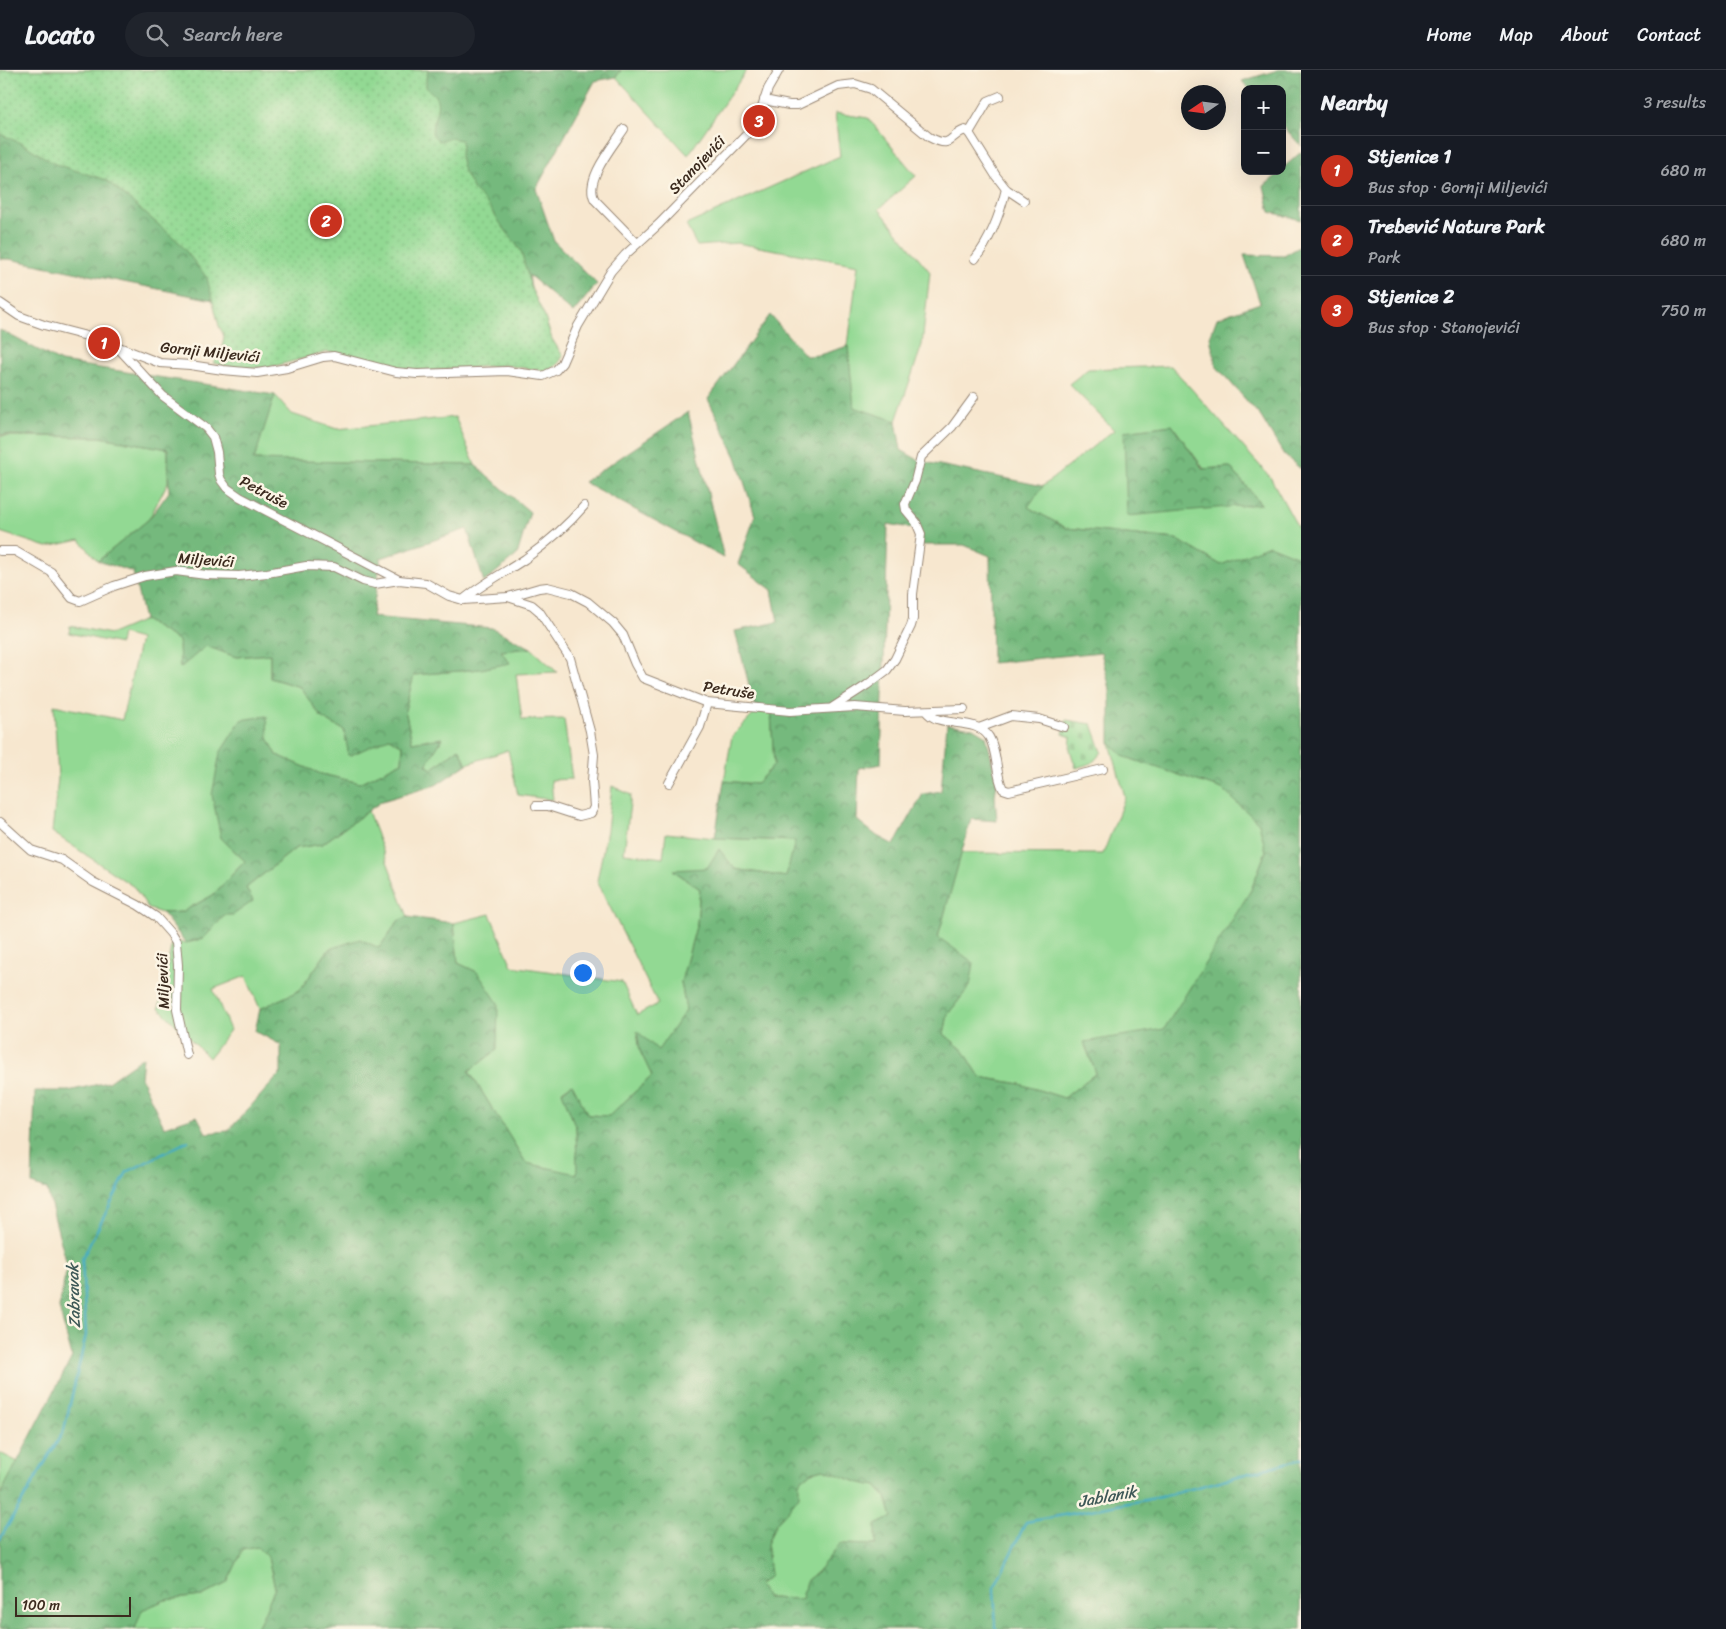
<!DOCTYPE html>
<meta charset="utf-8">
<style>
body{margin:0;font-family:Sriracha,sans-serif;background:#20242c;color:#f1f3f6}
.controls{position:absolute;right:15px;top:15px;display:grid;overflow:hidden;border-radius:10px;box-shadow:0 5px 20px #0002}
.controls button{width:45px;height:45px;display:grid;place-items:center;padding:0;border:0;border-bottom:1px solid #363941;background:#171b24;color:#f1f3f6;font:25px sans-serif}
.compass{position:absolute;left:1181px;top:15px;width:45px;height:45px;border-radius:50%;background:#171b24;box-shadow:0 5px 20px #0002;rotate:257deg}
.scale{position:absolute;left:15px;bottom:12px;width:116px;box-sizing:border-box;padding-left:5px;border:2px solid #3b2a1e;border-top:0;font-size:14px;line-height:18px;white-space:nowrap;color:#3b2a1e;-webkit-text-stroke:4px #fcf5e5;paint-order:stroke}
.you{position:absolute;left:582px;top:902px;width:18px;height:18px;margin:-12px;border:4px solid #fff;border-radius:50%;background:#1a73e8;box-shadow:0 0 0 8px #1a73e833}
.badge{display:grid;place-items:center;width:32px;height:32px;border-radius:50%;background:#c8321e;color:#fff;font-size:16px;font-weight:700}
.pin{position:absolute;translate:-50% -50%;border:2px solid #fff;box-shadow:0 1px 5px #0006}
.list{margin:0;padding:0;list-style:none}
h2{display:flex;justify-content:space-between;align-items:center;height:65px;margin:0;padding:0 20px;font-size:21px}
h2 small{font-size:16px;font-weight:400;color:#9ea1a6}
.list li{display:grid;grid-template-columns:32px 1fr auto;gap:15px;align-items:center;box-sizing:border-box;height:70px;padding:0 20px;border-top:1px solid #363941}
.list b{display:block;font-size:19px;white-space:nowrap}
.list p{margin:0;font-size:16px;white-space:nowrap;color:#9ea1a6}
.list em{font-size:16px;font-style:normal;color:#9ea1a6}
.icon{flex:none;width:28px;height:28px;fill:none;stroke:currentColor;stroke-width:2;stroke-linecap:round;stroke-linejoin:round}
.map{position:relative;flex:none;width:1301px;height:1559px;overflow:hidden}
header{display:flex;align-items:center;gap:30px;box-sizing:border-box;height:70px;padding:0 25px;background:#171b24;border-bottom:1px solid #363941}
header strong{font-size:24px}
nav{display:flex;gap:28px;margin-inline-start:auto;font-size:18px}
.search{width:350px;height:45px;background:#20242c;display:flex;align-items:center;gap:12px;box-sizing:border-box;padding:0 18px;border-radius:28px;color:#9ea1a6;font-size:19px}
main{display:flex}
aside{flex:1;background:#171b24}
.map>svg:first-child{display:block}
</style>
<header>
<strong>Locato</strong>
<div class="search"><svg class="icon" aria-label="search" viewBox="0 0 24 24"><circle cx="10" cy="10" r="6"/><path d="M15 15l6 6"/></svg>Search here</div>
<nav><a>Home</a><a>Map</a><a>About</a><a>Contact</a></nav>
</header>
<main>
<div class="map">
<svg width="1301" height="1559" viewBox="0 0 1301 1559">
<defs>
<pattern id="forest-crowns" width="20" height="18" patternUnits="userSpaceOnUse" patternTransform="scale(1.25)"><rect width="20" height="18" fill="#75b97d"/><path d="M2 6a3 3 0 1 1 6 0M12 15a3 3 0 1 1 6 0" fill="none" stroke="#619766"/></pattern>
<pattern id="cemetery-stones" width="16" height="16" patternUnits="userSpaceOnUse" patternTransform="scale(1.25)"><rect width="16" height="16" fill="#92d993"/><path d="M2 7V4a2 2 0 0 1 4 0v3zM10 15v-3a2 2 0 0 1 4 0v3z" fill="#7fba7e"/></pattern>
<pattern id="park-dots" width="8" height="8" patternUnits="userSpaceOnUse" patternTransform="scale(1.25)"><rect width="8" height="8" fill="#92d993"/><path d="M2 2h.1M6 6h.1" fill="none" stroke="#7fba7e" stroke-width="1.8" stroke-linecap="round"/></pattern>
</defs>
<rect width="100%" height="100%" fill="#fcf5e5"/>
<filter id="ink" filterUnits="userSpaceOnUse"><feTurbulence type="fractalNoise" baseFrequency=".02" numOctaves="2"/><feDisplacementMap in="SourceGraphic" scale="10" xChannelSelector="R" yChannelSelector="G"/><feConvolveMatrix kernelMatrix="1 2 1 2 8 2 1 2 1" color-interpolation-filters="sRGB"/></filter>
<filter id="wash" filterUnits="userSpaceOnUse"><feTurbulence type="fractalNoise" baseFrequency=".0096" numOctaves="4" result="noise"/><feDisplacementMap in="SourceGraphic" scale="20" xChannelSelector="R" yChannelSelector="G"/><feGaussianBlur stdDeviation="1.12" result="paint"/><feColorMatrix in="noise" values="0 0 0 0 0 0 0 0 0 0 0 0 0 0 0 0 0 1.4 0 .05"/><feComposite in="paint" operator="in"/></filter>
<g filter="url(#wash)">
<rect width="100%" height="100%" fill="#f7e7cf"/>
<g fill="#92d993" stroke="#668258" fill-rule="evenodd">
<path d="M 621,0 L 747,0 L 688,85 L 616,7 Z"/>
<path d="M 835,43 L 868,48 L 916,106 L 879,139 L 930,202 L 922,275 L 896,351 L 853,338 L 848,276 L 858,195 L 737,173 L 697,176 L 686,155 L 840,86 Z"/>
<path d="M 1171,296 L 1270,407 L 1301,463 L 1301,488 L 1269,476 L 1221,495 L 1176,469 L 1066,458 L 1027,437 L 1043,416 L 1114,360 L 1069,314 L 1088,299 ZM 1172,355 L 1204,399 L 1230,397 L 1261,434 L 1125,361 Z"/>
<path d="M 275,325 L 292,344 L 337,359 L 455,347 L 475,395 L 253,390 Z"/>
<path d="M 0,366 L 100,367 L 168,379 L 168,412 L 149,449 L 98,491 L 80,470 L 47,477 L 0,462 Z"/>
<path d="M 144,550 L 179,571 L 180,597 L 206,576 L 236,587 L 270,584 L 270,608 L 300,617 L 322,648 L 344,660 L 389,668 L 403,676 L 402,692 L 360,713 L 321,704 L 277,685 L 268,668 L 221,768 L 245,791 L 213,825 L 182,842 L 162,843 L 149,839 L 134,817 L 52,762 L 58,708 L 54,635 L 122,650 L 140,569 L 122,564 L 120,574 L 69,563 L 70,556 L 111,564 Z"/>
<path d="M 531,578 L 557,602 L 516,604 L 522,650 L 564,649 L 572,709 L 551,710 L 553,730 L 518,725 L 508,680 L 467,694 L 459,678 L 432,699 L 426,695 L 429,669 L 412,672 L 405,640 L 414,605 L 481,599 L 509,592 L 500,581 Z"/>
<path d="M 756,642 L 771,642 L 774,695 L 756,714 L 724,711 L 732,666 Z"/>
<path d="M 1110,673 L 1125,687 L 1222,719 L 1259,753 L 1266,781 L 1251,820 L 1169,960 L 1084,973 L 1096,1003 L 1064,1028 L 1020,1014 L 980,1007 L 964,981 L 944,964 L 948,944 L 970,916 L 938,867 L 961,783 L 1103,784 L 1125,727 Z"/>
<path d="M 612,716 L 631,725 L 624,783 L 663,788 L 666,763 L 715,768 L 796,771 L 786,807 L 735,799 L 707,798 L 674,801 L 700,819 L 697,853 L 681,912 L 686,940 L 658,981 L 637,962 L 640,981 L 652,1006 L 609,1046 L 588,1045 L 572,1014 L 562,1021 L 576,1058 L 578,1105 L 526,1093 L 469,1001 L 477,902 L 458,893 L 454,853 L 490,844 L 512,896 L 622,912 L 637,945 L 658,934 L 597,811 L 607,760 Z"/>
<path d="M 368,741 L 408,847 L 399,850 L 379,878 L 329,879 L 300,920 L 260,939 L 246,906 L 213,919 L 230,960 L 209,988 L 159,938 L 172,872 C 207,875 202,864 225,845 C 232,839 244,835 253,831 L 246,818 L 296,778 L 322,774 Z"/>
<path d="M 0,1383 L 18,1392 L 0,1425 Z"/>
<path d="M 824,1399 L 857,1412 L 876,1416 L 886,1427 L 892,1447 L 876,1475 L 840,1474 L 817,1502 L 806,1511 L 802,1529 L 767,1528 L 758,1515 L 770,1506 L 767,1474 L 776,1453 L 789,1439 L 799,1412 L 811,1402 Z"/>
<path d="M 257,1477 L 268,1488 L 275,1518 L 262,1548 L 256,1559 L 135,1559 L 141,1540 L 165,1530 L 202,1526 L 227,1513 L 243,1480 Z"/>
</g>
<g fill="url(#forest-crowns)" stroke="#58724e" fill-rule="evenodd">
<path d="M 0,0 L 621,0 L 616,7 L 595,11 L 536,119 L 554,171 L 597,214 L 573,243 L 529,205 L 541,285 L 233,234 L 9,189 L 0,189 Z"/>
<path d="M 1278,0 L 1301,0 L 1301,76 L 1282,55 L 1282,19 L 1249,19 L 1242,11 Z"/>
<path d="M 1301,82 L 1301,150 L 1270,142 L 1264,116 L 1282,101 L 1282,99 Z"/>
<path d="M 1301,176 L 1301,399 L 1284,385 L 1261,347 L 1216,296 L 1210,267 L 1217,248 L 1260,233 L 1244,185 L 1284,186 Z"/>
<path d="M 770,245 L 806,286 L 819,285 L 848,276 L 854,337 L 896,351 L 901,380 L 920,391 L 1043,416 L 1028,437 L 1066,458 L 1176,469 L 1221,495 L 1269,475 L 1301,488 L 1301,1559 L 256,1559 L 262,1548 L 275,1517 L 268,1488 L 257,1477 L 243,1480 L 227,1513 L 202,1526 L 165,1530 L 142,1540 L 135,1559 L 0,1559 L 0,1425 L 72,1287 L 59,1238 L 67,1195 L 47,1120 L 32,1114 L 35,1021 L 68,1021 L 108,1012 L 143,987 L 141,1008 L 164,1057 L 197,1046 L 206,1063 L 228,1061 L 281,1003 L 281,975 L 255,961 L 260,939 L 300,920 L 329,879 L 360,869 L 379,878 L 399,850 L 408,847 L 454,853 L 458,893 L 477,902 L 498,933 L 497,980 L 469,1001 L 526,1093 L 577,1104 L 576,1058 L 562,1022 L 572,1014 L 588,1045 L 609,1046 L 652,1006 L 640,981 L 637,961 L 658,980 L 686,940 L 681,912 L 697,853 L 700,819 L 673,800 L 707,798 L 719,779 L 735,799 L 786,807 L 795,771 L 715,768 L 724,711 L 756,714 L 774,695 L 771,642 L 756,642 L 735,561 L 778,552 L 772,520 L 738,494 L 755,446 L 736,387 L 708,329 ZM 888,454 L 916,459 L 922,475 L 964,475 L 990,486 L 992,593 L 1101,582 L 1110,619 L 1110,673 L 1125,687 L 1222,719 L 1259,753 L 1266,781 L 1251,820 L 1164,959 L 1084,972 L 1096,1003 L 1064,1028 L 1020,1014 L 980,1007 L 964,981 L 944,964 L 948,944 L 970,916 L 974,893 L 938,867 L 971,749 L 997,751 L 995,726 L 997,711 L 986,666 L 973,658 L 947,654 L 941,721 L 923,724 L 894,775 L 877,766 L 857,750 L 859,698 L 881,694 ZM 824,1399 L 857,1412 L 876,1416 L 886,1427 L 892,1447 L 876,1455 L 876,1475 L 840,1474 L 817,1502 L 806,1511 L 802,1529 L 767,1528 L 758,1515 L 770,1506 L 767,1474 L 776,1453 L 789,1439 L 799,1426 L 799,1412 L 811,1402 Z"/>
<path d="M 0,260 L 61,292 L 275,325 L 254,390 L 475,395 L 530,442 L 517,485 L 484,512 L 467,459 L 381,488 L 372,547 L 492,558 L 531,578 L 501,581 L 510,593 L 481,599 L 414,605 L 405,640 L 412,672 L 443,668 L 426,695 L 432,699 L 459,678 L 467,694 L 436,715 L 382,731 L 322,774 L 296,778 L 246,818 L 253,831 L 233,845 L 225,845 L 204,868 L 186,873 L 162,843 L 182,842 L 213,825 L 245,791 L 221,768 L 212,725 L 220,683 L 241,650 L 267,646 L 268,668 L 277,685 L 321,704 L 360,713 L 402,692 L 403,676 L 389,668 L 349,686 L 344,660 L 322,648 L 300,617 L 270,608 L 270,584 L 236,587 L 206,576 L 180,598 L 179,571 L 144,550 L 133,502 L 98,491 L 149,449 L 169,422 L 168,379 L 100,367 L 0,365 Z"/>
<path d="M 688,342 L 724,488 L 584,412 Z"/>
<path d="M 1172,355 L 1203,399 L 1230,397 L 1261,434 L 1127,446 L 1124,361 Z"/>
</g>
<path fill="url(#cemetery-stones)" stroke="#668258" d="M 1066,650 L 1092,654 L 1102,682 L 1092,693 L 1076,698 L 1070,680 L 1071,667 L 1063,664 Z"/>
<path fill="url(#park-dots)" stroke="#668258" d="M 0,0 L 428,0 L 426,8 L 426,17 C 428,20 433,23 435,26 C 443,38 429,52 433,65 L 439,71 L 450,68 L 461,70 L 462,75 L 460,86 L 464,102 L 474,120 L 489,136 L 497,149 L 521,181 L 531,218 L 544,245 L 552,269 L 563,286 C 559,294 553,299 545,301 L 504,295 L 425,301 L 392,298 L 362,288 L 328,282 L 267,298 L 239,298 L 213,293 L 222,279 L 224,266 L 219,256 L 207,208 L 179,172 L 106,110 L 55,94 L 25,75 L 0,64 Z"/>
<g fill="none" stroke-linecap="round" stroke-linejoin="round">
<g stroke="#43acc2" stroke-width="2.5">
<path d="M 0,1469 L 64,1360 L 86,1265 L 82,1189 L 127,1102 L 188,1071"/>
<path d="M 996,1559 L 994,1518 L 1026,1452 L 1161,1427 L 1301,1389"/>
</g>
</g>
</g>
<g filter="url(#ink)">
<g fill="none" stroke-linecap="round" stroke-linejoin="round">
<defs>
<g id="street">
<path d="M 764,30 L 789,35 L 798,35 L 838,16 L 855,14 L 871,19 L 929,67 C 954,80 947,66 965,60 L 969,63 L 996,106 L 1006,119 L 1024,131"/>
<path d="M 624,59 C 613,76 583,111 595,130 L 637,173"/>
<path d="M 969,63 L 988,31 L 1000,26"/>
<path d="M 975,189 C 991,169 1000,144 1006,119"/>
<path d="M 0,233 L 19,246 L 44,255 L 98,269 L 160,293 L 190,295 L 223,300 L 257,303 L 287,298 L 323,287 L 334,286 L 396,302 L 417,304 L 507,301 L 543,306 L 556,300 L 562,293 L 578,256 L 611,201 L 625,185 L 659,154 L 748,63 L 759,47 L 768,19 L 779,0"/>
<path d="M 119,279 L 163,326 L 206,358 L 213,367 L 217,382 L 219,404 L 221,410 L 227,418 L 240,427 L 399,510"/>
<path d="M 0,481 L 15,481 L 51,502 L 72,528 L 80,531 L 114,516 L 145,506 L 176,501 L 206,505 L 239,506 L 267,503 L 306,496 L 334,497 L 363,511 L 375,514 L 399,510 L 426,513 L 449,526 L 463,530 L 508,527 L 539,518 L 547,517 L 571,523 L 588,532 L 613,553 L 623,565 L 635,594 L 643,608 L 707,633 L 790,641 L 855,637 L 905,641 L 964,639"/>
<path d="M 508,527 L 532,535 L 539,541 L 570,588 L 590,661 L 594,685 L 592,711 L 594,737 L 591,743 L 579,746 L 548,736 L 536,736"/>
<path d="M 463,530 C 482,514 504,503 525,489 C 546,474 567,456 584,436"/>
<path d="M 833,637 L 867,615 L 887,600 L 895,589 L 911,556 L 913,549 L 913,524 L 921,464 L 916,452 L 906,440 L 905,434 L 915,411 L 921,387 L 952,357 L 974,327"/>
<path d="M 926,641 C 938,659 976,646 989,667 C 998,682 995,703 1003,719 L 1009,721 L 1103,699"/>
<path d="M 979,658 L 1011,646 L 1039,649 L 1064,657"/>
<path d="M 669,713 L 700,657 L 707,633"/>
<path d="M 0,752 L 31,780 L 62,790 L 93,812 L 138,835 L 156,847 L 171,864 L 176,872 L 178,895 L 177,940 L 187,985"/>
</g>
</defs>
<use href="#street" stroke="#998876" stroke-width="10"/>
<use href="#street" stroke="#fff" stroke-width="8"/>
</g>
</g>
<g text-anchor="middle" stroke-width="5" stroke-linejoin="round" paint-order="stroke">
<g font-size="15" fill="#3b2a1e" stroke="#fcf5e5">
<text transform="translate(697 95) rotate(-46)" y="5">Stanojevići</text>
<text transform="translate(210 282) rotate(6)" y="5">Gornji Miljevići</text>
<text transform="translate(264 422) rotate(28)" y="5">Petruše</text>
<text transform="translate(206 490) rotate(4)" y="5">Miljevići</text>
<text transform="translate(729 620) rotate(9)" y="5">Petruše</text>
<text transform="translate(163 911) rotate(-92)" y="5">Miljevići</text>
</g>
<g font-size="16" font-style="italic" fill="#3e5857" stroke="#fcf5e5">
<text transform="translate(73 1226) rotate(-92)" y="6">Zabravak</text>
<text transform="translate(1107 1426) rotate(-10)" y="6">Jablanik</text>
</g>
</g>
</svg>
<div class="controls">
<button>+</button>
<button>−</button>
</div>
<svg class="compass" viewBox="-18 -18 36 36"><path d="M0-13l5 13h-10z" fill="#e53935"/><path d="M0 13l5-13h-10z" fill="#9ea1a6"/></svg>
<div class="scale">100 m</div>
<div class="you"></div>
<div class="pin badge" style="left:104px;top:273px">1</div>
<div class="pin badge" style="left:326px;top:151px">2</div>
<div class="pin badge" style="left:759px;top:51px">3</div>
</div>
<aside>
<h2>Nearby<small>3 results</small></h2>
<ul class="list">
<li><span class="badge">1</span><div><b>Stjenice 1</b><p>Bus stop · Gornji Miljevići</p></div><em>680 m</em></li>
<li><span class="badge">2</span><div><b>Trebević Nature Park</b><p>Park</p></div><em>680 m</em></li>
<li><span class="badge">3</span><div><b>Stjenice 2</b><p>Bus stop · Stanojevići</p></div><em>750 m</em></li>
</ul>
</aside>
</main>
